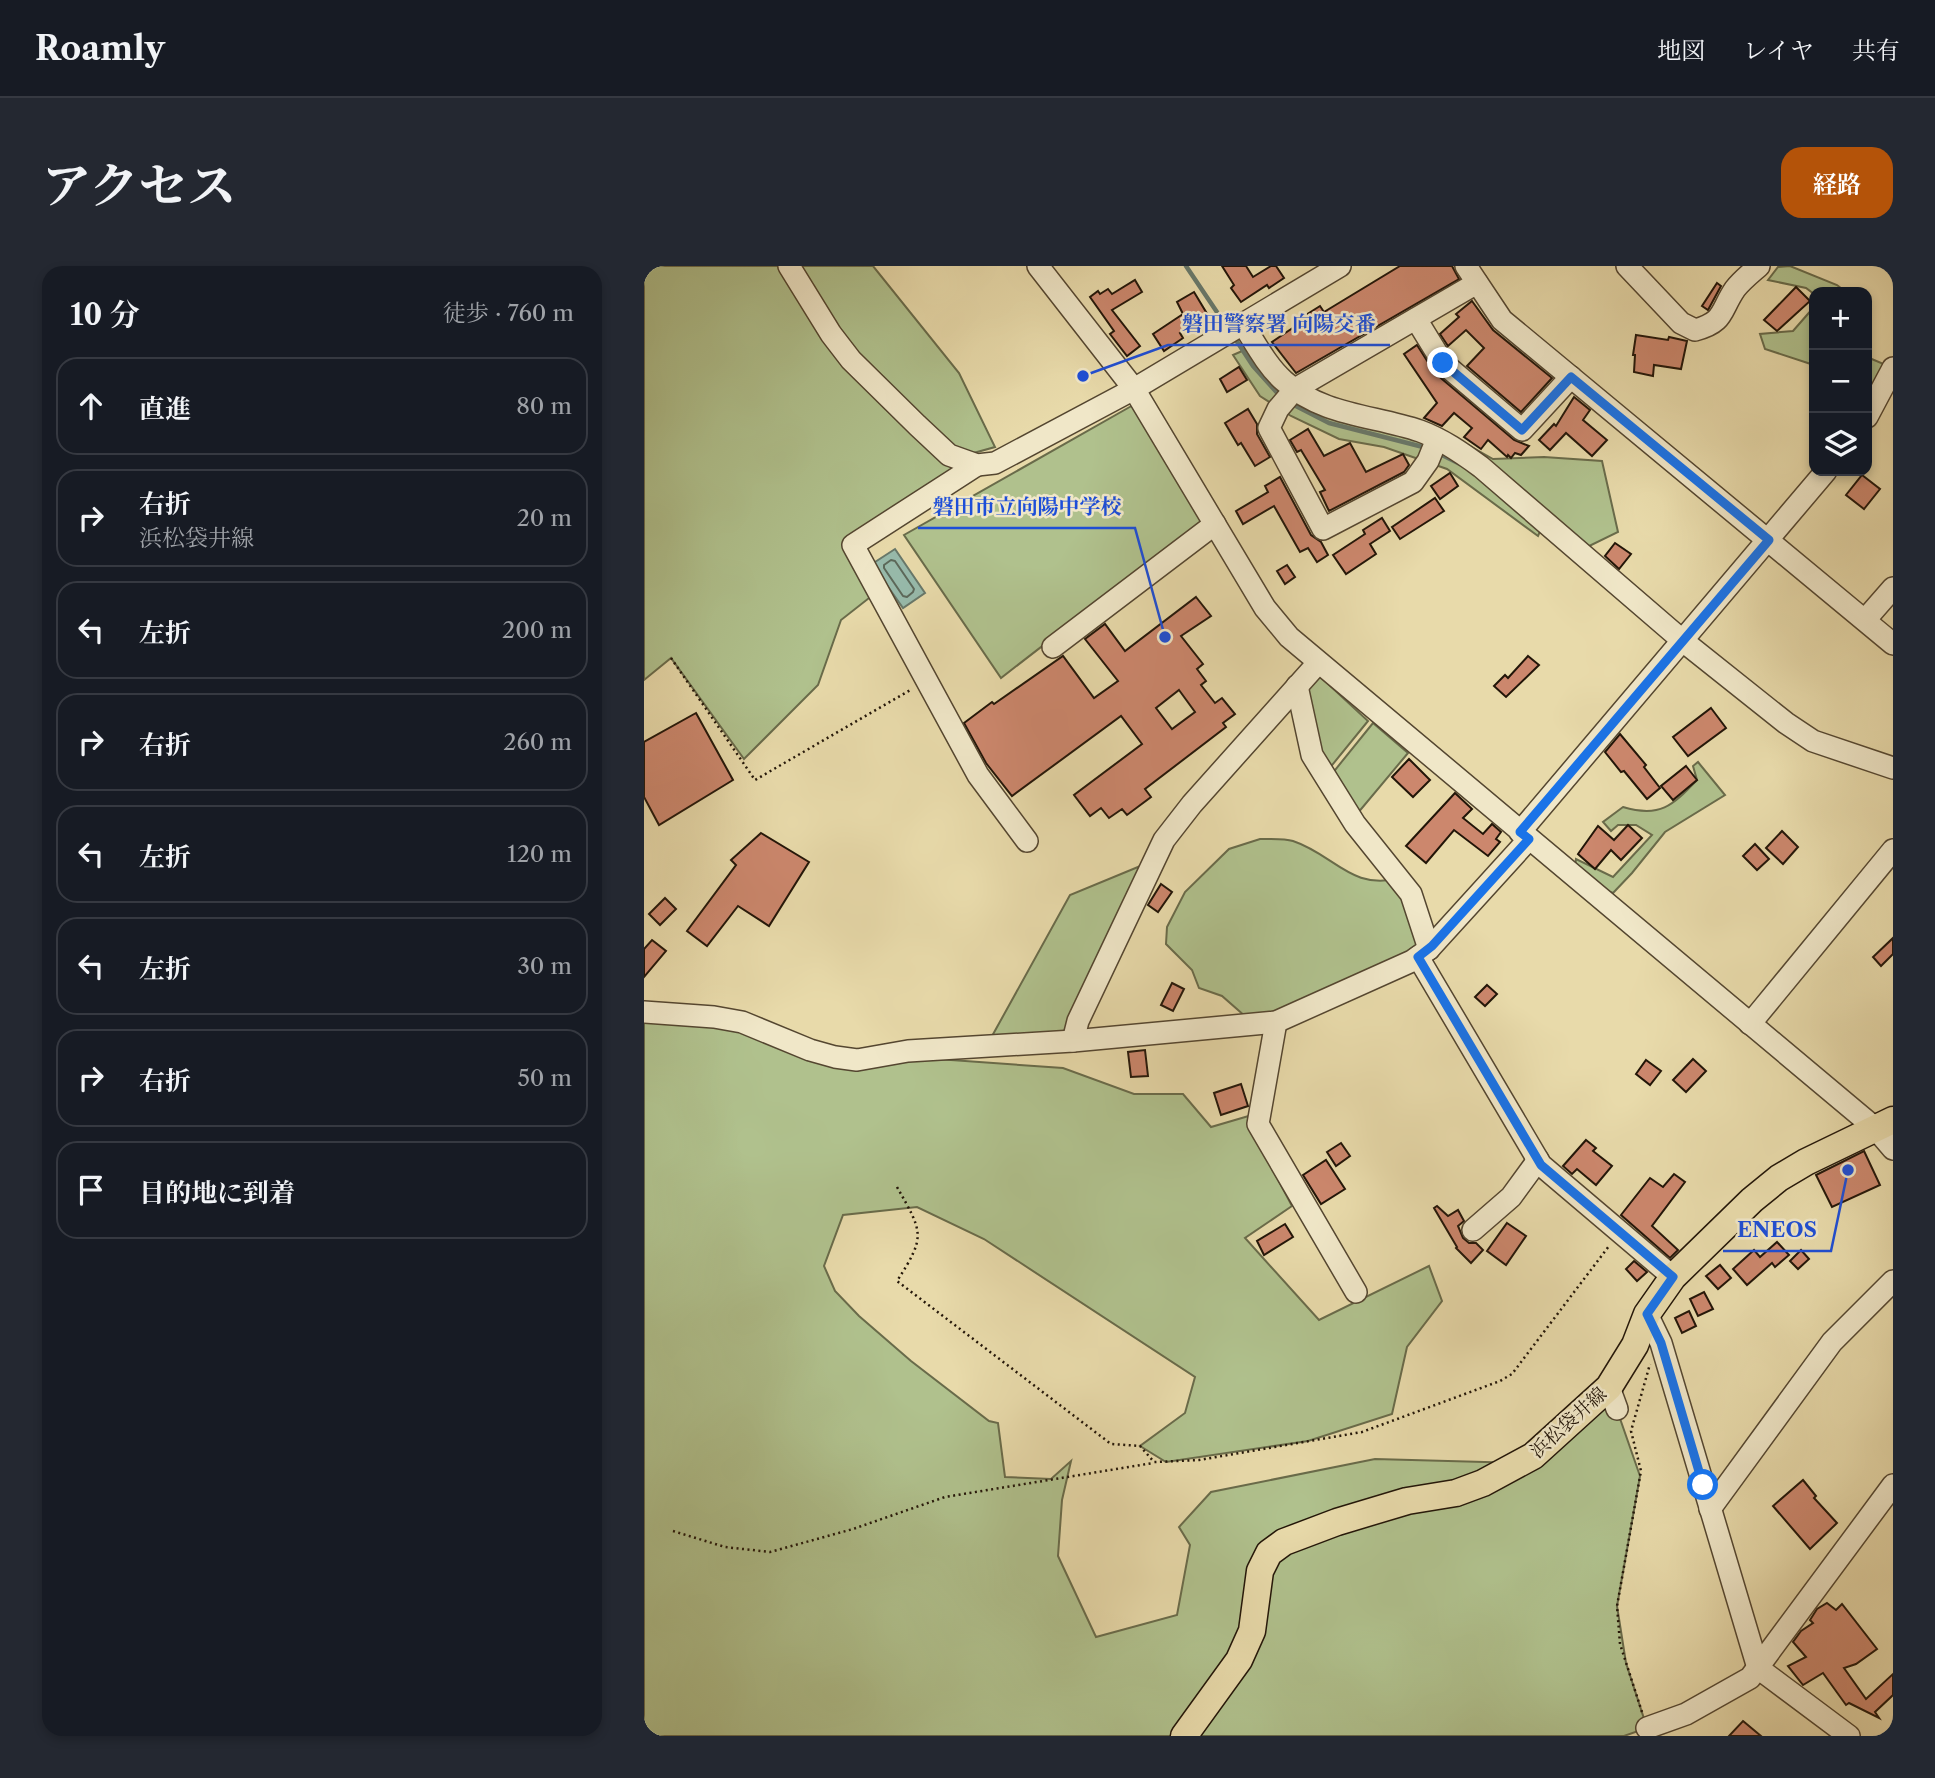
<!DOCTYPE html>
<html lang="ja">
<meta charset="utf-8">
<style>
body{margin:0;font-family:"Libre Caslon Text","Noto Serif JP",serif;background:#242831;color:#f1f3f6}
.controls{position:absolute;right:21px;top:21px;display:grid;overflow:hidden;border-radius:14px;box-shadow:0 4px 10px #0003}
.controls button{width:63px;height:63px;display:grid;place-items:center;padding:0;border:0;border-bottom:2px solid #363941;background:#171b24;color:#f1f3f6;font:35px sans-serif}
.stop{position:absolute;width:21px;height:21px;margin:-16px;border:5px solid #1a73e8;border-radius:50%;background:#fff}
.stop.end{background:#1a73e8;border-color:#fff;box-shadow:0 2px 7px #0008}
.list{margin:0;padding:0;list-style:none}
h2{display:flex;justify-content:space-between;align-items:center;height:91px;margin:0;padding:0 28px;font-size:30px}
h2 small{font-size:23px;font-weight:400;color:#9ea1a6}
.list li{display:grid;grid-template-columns:46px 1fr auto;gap:21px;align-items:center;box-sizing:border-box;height:98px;margin:0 14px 14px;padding:0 14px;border:2px solid #363941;border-radius:21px}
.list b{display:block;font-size:26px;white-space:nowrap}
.list p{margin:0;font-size:23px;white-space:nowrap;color:#9ea1a6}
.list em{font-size:23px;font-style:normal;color:#9ea1a6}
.icon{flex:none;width:38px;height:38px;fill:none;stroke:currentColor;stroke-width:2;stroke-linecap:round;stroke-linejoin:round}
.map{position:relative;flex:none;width:1249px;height:1470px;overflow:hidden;border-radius:21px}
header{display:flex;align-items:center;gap:42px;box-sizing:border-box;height:98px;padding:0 35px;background:#171b24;border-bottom:2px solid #363941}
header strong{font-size:33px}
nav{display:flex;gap:38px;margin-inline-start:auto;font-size:24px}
.intro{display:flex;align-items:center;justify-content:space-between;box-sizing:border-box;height:168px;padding:0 42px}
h1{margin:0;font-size:49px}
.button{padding:18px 32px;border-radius:21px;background:#b45309;color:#fff;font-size:24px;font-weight:700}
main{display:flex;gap:42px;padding:0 42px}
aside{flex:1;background:#171b24;border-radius:21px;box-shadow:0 4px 10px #0003}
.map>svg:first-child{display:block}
</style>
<header>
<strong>Roamly</strong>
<nav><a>地図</a><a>レイヤ</a><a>共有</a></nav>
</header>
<div class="intro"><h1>アクセス</h1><a class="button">経路</a></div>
<main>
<aside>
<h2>10 分<small>徒歩 · 760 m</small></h2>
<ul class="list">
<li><svg class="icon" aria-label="ahead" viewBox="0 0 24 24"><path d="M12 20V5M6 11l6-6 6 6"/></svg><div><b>直進</b></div><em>80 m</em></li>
<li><svg class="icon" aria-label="right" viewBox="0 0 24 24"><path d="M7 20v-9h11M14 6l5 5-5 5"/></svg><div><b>右折</b><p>浜松袋井線</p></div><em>20 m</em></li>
<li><svg class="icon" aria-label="left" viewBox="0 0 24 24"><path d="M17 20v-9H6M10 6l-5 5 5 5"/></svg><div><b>左折</b></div><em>200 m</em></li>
<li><svg class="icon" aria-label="right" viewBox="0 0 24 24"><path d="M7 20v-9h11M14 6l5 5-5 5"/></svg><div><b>右折</b></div><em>260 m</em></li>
<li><svg class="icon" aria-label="left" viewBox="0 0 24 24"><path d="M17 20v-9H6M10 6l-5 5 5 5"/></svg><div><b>左折</b></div><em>120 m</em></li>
<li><svg class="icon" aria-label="left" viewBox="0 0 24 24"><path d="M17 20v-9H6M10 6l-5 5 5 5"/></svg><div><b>左折</b></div><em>30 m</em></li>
<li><svg class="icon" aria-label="right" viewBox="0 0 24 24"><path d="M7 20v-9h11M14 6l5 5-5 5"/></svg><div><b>右折</b></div><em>50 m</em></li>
<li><svg class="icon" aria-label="arrive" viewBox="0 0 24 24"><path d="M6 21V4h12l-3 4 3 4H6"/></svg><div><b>目的地に到着</b></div></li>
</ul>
</aside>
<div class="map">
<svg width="1249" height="1470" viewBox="0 0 1249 1470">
<rect width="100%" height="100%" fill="#e8daaa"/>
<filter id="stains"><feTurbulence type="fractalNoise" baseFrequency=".00286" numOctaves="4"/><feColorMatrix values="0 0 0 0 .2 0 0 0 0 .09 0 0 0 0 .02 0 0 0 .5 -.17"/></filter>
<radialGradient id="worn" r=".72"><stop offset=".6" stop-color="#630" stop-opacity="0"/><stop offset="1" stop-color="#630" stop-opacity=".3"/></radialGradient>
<g fill="#b0c18d" stroke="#696b4a" stroke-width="2">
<path d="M 0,0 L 229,0 L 315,107 L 351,181 L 301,195 L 314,205 L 214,276 L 234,325 L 197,354 L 174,419 L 100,493 L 27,392 L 0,414 Z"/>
<path d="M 1146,0 L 1193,19 L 1202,26 L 1170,28 L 1162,22 L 1124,14 L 1134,1 Z"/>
<path d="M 1170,41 L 1170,99 L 1121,83 L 1116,68 L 1149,65 Z"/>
<path d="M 605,82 L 639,120 L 815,174 L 849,193 L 900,191 L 958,195 L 974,266 L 935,285 L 900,256 L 894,270 L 803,203 L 740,181 L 695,173 L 647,150 L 616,130 L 589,89 Z"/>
<path d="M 1223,91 L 1242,99 L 1236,115 L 1224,120 Z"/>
<path d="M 491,138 L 561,254 L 357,412 L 260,269 Z"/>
<path d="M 668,403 L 724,455 L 680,509 L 653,420 Z"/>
<path d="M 729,457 L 764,487 L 708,554 L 683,514 Z"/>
<path d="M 1054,496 L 1081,529 L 1021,566 L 988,607 L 969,627 L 958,623 L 931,601 L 932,593 L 969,611 L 1008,569 L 992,559 L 974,559 L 967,565 L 959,556 L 979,541 C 1016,552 1028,540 1053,514 L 1049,500 Z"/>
<path d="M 616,573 C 626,573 640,572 649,575 C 691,589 707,625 756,612 L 785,683 L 610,758 L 578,730 L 555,722 L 548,704 L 522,678 L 523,661 L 541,626 L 585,583 Z"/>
<path d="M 511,594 L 429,775 L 342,781 L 426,629 Z"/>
<path d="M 0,744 L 81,753 L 166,784 L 419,802 L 490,828 L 539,828 L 567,861 L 608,849 L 620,887 L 648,940 L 601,972 L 675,1054 L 785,1000 L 798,1035 L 763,1081 L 748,1148 L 664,1175 L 522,1196 L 496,1180 L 541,1147 L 551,1111 L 340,973 L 273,941 L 199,949 L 180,1000 L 191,1025 L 215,1050 L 267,1095 L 345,1155 L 354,1157 L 361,1211 L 407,1213 L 427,1195 L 418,1234 L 414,1290 L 452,1371 L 533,1349 L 546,1279 L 535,1261 L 567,1226 L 731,1193 L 877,1197 L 965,1121 L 996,1210 L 973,1340 L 982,1397 L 1003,1462 L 980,1470 L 0,1470 Z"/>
</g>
<path fill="#97baab" stroke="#68786a" stroke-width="2" d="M 251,283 L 281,327 L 259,342 L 228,298 Z"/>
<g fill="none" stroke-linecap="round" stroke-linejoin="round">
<path stroke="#5c685a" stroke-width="2" d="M 247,294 L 251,295 L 270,323 L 269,326 L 263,331 L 259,330 L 240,302 L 240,299 Z"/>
<g stroke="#68786a" stroke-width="4.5">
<path d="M 542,0 L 583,61"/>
<path d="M 590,71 L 609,100 L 636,130"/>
<path d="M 646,137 L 685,157 L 783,182"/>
<path d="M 794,187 L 818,199"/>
</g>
</g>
<g fill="#cc876d" stroke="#221508" stroke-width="2" fill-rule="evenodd">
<path d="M 578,0 L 602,0 L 609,11 L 627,0 L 632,0 L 640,12 L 625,22 L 623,19 L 597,36 L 587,22 L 590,19 Z"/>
<path d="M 756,0 L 808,0 L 815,13 L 652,107 L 628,76 L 659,55 L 657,52 L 676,40 L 680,46 Z"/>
<path d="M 491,14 L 498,26 L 468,44 L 496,80 L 483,90 L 466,68 L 470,65 L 446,31 L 454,25 L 456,28 L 464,23 L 468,28 Z"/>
<path d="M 1073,17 L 1077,20 L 1064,44 L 1058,40 Z"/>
<path d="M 1152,21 L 1166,35 L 1133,65 L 1120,54 Z"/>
<path d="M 550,26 L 565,51 L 536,67 L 539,72 L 520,85 L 509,68 L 539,48 L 533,36 Z"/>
<path d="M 828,35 L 849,64 L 908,112 L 877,146 L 823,100 L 840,82 L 822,64 L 804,80 L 796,68 L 815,51 L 812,48 Z"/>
<path d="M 992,69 L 1024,74 L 1025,71 L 1043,75 L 1037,103 L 1010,99 L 1009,110 L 990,106 L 991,89 L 989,89 Z"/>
<path d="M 773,79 L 791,107 L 870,174 L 885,180 L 877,189 L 871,187 L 867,192 L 864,189 L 863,191 L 844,174 L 837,183 L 820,171 L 828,162 L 810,147 L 798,160 L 780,152 L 793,137 L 760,88 Z"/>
<path d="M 595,101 L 603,114 L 583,126 L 576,113 Z"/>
<path d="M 930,131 L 946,144 L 939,154 L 963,174 L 948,190 L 922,167 L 906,184 L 895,174 L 910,158 L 912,160 Z"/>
<path d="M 604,143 L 613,158 L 613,168 L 626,191 L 611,200 L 597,177 L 594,179 L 581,157 Z"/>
<path d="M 664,163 L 680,190 L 706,177 L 722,206 L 759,188 L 765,199 L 760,206 L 685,245 L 676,226 L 681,224 L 657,184 L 653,186 L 646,174 Z"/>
<path d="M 806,207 L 814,220 L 796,233 L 787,220 Z"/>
<path d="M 1218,209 L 1236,223 L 1220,243 L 1202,229 Z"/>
<path d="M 636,211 L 667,269 L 677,276 L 684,289 L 673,296 L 664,282 L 656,286 L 630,240 L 599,258 L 592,245 L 624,226 L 621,220 Z"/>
<path d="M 791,232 L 800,245 L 756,273 L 748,261 Z"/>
<path d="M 738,252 L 746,265 L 726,278 L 732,288 L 702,308 L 689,289 L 721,268 L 719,264 Z"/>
<path d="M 971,277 L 987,288 L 975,303 L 961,290 Z"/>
<path d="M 643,299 L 651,311 L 641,318 L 633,305 Z"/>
<path d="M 552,331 L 567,350 L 537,370 L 559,398 L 553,403 L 562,415 L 557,419 L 571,437 L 578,432 L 591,448 L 579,457 L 582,461 L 501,523 L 507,531 L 483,549 L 478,543 L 465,552 L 457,542 L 446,550 L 430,529 L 498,478 L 477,450 L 368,530 L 342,497 L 320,457 L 348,436 L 350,438 L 419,390 L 450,432 L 474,415 L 441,373 L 461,358 L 481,385 ZM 535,424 L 551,446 L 528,463 L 512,442 Z"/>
<path d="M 884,390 L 895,399 L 862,431 L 850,420 L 861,409 L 864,412 Z"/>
<path d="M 1067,442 L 1082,462 L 1044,490 L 1029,471 Z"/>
<path d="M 52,447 L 89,514 L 15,559 L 0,531 L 0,476 Z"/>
<path d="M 976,468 L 1002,499 L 1000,501 L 1016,522 L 1003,533 L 980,505 L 977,506 L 961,486 Z"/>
<path d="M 765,493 L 786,514 L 769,531 L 748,511 Z"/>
<path d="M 1042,500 L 1053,514 L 1029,534 L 1017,520 Z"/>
<path d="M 811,527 L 828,543 L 819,552 L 839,568 L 848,558 L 857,566 L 852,573 L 856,576 L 844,590 L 810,564 L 782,597 L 762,580 Z"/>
<path d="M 984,559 L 998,572 L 977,594 L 967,584 L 951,603 L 934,588 L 954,560 L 970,574 Z"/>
<path d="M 1138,565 L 1154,581 L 1139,598 L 1122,582 Z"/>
<path d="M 117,567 L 165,596 L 125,660 L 94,640 L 63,680 L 43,665 L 92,599 L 87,594 Z"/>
<path d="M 1111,578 L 1125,593 L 1113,604 L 1099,590 Z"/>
<path d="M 517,618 L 528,626 L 514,646 L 504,639 Z"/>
<path d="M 21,632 L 32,643 L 16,659 L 5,648 Z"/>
<path d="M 1249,672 L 1249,688 L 1237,700 L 1229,691 Z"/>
<path d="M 8,674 L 22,685 L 0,711 L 0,683 Z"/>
<path d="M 528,717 L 540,723 L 529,745 L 517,739 Z"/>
<path d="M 843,719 L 853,728 L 841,740 L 831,731 Z"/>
<path d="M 501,784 L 504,810 L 487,811 L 484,786 Z"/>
<path d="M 1049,793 L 1062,805 L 1042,826 L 1029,814 Z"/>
<path d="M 1002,794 L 1017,805 L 1006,819 L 992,808 Z"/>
<path d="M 597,818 L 604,840 L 577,849 L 570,827 Z"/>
<path d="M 942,874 L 952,882 L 949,885 L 968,900 L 952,919 L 933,903 L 928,908 L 919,900 Z"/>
<path d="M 697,877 L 706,890 L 692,900 L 683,886 Z"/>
<path d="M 1220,885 L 1236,919 L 1188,941 L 1172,909 Z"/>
<path d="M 682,894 L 701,923 L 677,938 L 659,909 Z"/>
<path d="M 1030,908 L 1041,916 L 1008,960 L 1034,984 L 1026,992 L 977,949 L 1006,912 L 1019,921 Z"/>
<path d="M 793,940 L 804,950 L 814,944 L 820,955 L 814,960 L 819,972 L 825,977 L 832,977 L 839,984 L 827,997 L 812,982 L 813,981 L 790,942 Z"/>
<path d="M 863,957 L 882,970 L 862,999 L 843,985 Z"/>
<path d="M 641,958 L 649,971 L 620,989 L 613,975 Z"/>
<path d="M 1133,976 L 1145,989 L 1131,1001 L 1128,997 L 1103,1019 L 1089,1003 L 1110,984 L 1116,991 Z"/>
<path d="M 1157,984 L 1165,993 L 1154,1003 L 1146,995 Z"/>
<path d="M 990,995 L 1003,1006 L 993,1015 L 982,1003 Z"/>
<path d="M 1076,999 L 1087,1012 L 1074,1023 L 1062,1010 Z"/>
<path d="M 1060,1026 L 1069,1043 L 1054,1050 L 1046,1033 Z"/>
<path d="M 1045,1045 L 1052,1060 L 1038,1067 L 1031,1052 Z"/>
<path d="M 1159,1214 L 1172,1230 L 1170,1232 L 1193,1257 L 1166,1283 L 1129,1240 Z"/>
<path d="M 1183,1337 L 1192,1344 L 1198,1338 L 1233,1383 L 1212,1398 L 1200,1402 L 1222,1433 L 1249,1408 L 1249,1429 L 1231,1446 L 1235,1452 L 1205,1437 L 1202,1439 L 1179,1407 L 1159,1419 L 1144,1400 L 1162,1391 L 1149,1376 L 1157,1365 L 1169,1357 L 1166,1354 L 1173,1343 Z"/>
<path d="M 1099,1455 L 1117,1470 L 1085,1470 Z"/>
</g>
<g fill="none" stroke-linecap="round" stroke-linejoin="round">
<defs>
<g id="minor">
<path d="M 145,0 L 187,68 L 207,94 L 273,159 L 305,189 L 333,199 L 351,197 L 490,123 L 696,0"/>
<path d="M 394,0 L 490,123 L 621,342 L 645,371 L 1231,862 L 1249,883"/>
<path d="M 822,0 L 858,54 L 1249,378"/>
<path d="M 983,0 L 1037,57 L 1051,64 C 1081,56 1076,45 1091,23 C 1098,14 1107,7 1115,0"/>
<path d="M 772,53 L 799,97 L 878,164 L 927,111"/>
<path d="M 599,58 C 611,77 623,100 640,115 C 679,150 729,149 776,165 C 798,173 818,187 837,201 L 1039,375 L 1142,457 L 1169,475 L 1249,502"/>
<path d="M 1223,151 L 1249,102"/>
<path d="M 793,173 L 784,195 L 769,216 L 679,263 L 625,162 L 634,143 L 651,123 L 833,17"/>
<path d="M 333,199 L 209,279 L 334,509 L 383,575"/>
<path d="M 1221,354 L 1249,322"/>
<path d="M 409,381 L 571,258"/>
<path d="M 653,420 L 668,489 L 711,558 L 767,628 L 785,683"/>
<path d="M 876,566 L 1182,205"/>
<path d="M 774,691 L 897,899 L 1029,1011"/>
<path d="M 0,746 L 70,751 L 98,756 L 166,784 L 191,791 L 213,794 L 264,785 L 429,775 L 632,756 L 768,695 L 785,683 L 885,573"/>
<path d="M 632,756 L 614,858 L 712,1026"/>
<path d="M 1106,758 L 1249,584"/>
<path d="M 429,775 L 434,755 L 520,574 L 548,538 L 674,397"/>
<path d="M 829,964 L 867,931 L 894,894"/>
<path d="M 1003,1048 L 1017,1077 L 1114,1402 L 1205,1470"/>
<path d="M 965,1121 L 973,1143"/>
<path d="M 1066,1243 L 1188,1076 L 1249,1015"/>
<path d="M 1003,1462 L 1042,1448 L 1106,1412 L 1249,1219"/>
</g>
<path id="major" d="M 540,1470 L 595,1394 L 608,1365 L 616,1305 L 625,1287 L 640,1276 L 693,1256 L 763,1235 L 812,1227 L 839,1217 L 889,1190 L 965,1121 L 991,1079 L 1003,1048 L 1029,1011 L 1108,934 L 1135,912 L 1162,896 L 1249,854"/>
</defs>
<use href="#minor" stroke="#544630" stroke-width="24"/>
<use href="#major" stroke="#221508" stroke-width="29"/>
<g stroke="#221508" stroke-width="2.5" stroke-dasharray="2 3.5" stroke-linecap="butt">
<path d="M 27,392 L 111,514 L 268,423"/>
<path d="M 253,921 C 279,967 282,970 253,1015 L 467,1178 L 496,1180 L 510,1196 L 555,1194 L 718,1166 L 856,1115 L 868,1108 L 965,980"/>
<path d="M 29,1265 L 81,1281 L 126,1286 L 209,1263 L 301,1231 L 509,1197"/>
<path d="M 998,1446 L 976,1378 L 973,1340 L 997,1205 L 987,1165 L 1006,1098"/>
</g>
<use href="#minor" stroke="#f0e7c8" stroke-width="21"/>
<use href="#major" stroke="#e8daaa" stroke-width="26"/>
</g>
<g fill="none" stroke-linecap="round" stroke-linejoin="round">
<path stroke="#1a73e8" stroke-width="9" d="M 799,97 L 878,164 L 927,111 L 1125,274 L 876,566 L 885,573 L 788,680 L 774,691 L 897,899 L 1029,1011 L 1003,1048 L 1017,1077 L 1059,1219"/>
</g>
<g text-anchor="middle" stroke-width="5" stroke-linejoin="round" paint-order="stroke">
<g font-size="19" fill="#221508" stroke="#f0e7c8">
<text transform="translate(924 1156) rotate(-42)" y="7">浜松袋井線</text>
</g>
</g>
<path fill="none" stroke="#1d4ed8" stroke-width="2.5" d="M439 110L524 79H746M521 371L491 262H274M1204 904L1187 985H1079"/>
<g fill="#1d4ed8" stroke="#f0e7c8" stroke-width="2.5">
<circle cx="439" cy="110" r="7"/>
<circle cx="521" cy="371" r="7"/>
<circle cx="1204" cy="904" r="7"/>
</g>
<g font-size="21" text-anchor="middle" font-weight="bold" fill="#1d4ed8" stroke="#f0e7c8" stroke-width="5" stroke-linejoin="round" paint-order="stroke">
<text x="635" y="65">磐田警察署 向陽交番</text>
<text x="383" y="248">磐田市立向陽中学校</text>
<text x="1133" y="971">ENEOS</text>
</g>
<rect width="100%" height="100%" filter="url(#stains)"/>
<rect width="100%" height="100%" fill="url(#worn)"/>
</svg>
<div class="controls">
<button>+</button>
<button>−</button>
<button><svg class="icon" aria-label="layers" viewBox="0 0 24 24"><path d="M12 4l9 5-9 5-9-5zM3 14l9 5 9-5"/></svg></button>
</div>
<div class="stop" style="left:1059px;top:1219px"></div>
<div class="stop end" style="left:799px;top:97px"></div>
</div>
</main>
